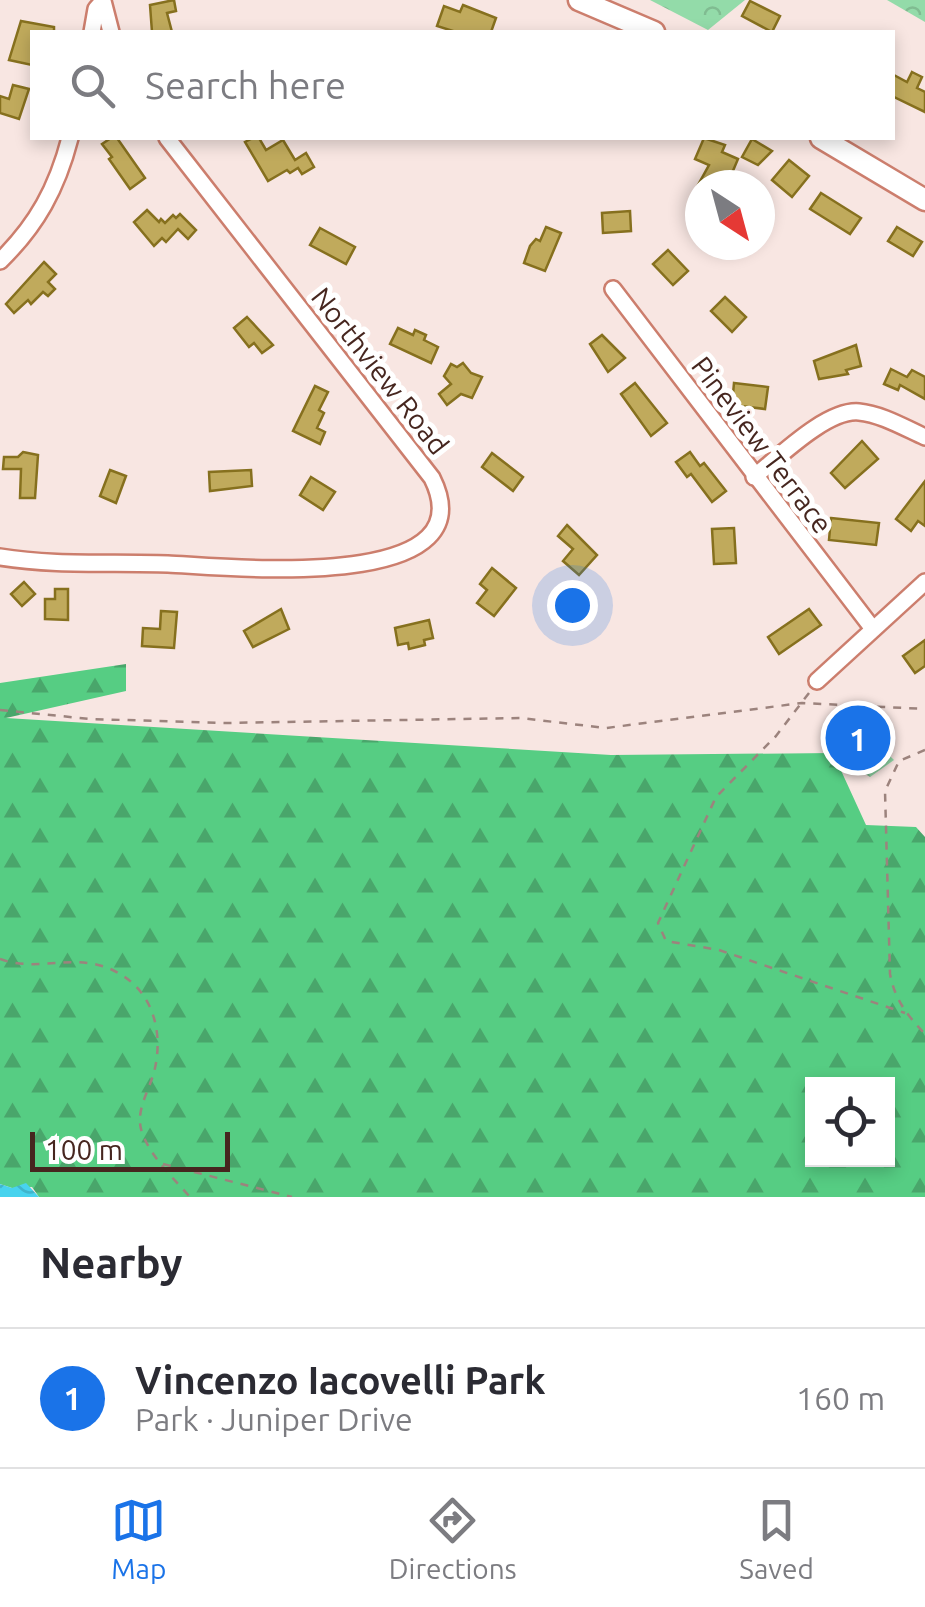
<!DOCTYPE html>
<meta charset="utf-8">
<style>
body{margin:0;font-family:Ubuntu,sans-serif;background:#f2f2f3;color:#2b2b33}
.controls{position:absolute;right:30px;bottom:30px;display:grid;overflow:hidden;border-radius:0px;box-shadow:0 5px 15px #0003}
.controls button{width:90px;height:90px;display:grid;place-items:center;padding:0;border:0;border-bottom:2px solid #e1e1e2;background:#fff;color:#2b2b33;font:50px sans-serif}
.compass{position:absolute;left:685px;top:170px;width:90px;height:90px;border-radius:50%;background:#fff;box-shadow:0 5px 15px #0003;rotate:144deg}
.scale{position:absolute;left:30px;bottom:25px;width:200px;box-sizing:border-box;padding-left:10px;border:5px solid #46261f;border-top:0;font-size:28px;line-height:35px;white-space:nowrap;color:#46261f;-webkit-text-stroke:8px #fff;paint-order:stroke}
.you{position:absolute;left:572px;top:605px;width:35px;height:35px;margin:-25px;border:8px solid #fff;border-radius:50%;background:#1a73e8;box-shadow:0 0 0 15px #1a73e833}
.badge{display:grid;place-items:center;width:65px;height:65px;border-radius:50%;background:#1a73e8;color:#fff;font-size:32px;font-weight:700}
.pin{position:absolute;translate:-50% -50%;border:5px solid #fff;box-shadow:0 2px 10px #0006}
.list{margin:0;padding:0;list-style:none}
h2{display:flex;justify-content:space-between;align-items:center;height:130px;margin:0;padding:0 40px;font-size:42px}
h2 small{font-size:32px;font-weight:400;color:#7c7c81}
.list li{display:grid;grid-template-columns:65px 1fr auto;gap:30px;align-items:center;box-sizing:border-box;height:140px;padding:0 40px;border-top:2px solid #e1e1e2}
.list b{display:block;font-size:38px;white-space:nowrap}
.list p{margin:0;font-size:32px;white-space:nowrap;color:#7c7c81}
.list em{font-size:32px;font-style:normal;color:#7c7c81}
.icon{flex:none;width:55px;height:55px;fill:none;stroke:currentColor;stroke-width:2;stroke-linecap:round;stroke-linejoin:round}
.map{position:relative;flex:none;width:925px;height:1197px;overflow:hidden}
.search{position:absolute;background:#fff;box-shadow:0 5px 15px #0003;left:30px;right:30px;top:30px;height:110px;display:flex;align-items:center;gap:25px;box-sizing:border-box;padding:0 35px;border-radius:0px;color:#7c7c81;font-size:38px}
.sheet{height:270px;background:#fff}
nav{display:flex;justify-content:space-around;align-items:center;box-sizing:border-box;height:140px;border-top:2px solid #e1e1e2;background:#fff;font-size:28px;color:#7c7c81}
nav a{display:grid;justify-items:center;gap:5px}
nav .on{color:#1a73e8}
.map>svg:first-child{display:block}
</style>
<div class="map">
<svg width="925" height="1197" viewBox="0 0 925 1197">
<defs>
<pattern id="forest-firs" width="22" height="20" patternUnits="userSpaceOnUse" patternTransform="scale(2.5)"><rect width="22" height="20" fill="#56cd83"/><path d="M5 1l3.5 6h-7zM16 11l3.5 6h-7z" fill="#49a66b"/></pattern>
<pattern id="park-crowns" width="20" height="18" patternUnits="userSpaceOnUse" patternTransform="scale(2.5)"><rect width="20" height="18" fill="#93dba9"/><path d="M2 6a3 3 0 1 1 6 0M12 15a3 3 0 1 1 6 0" fill="none" stroke="#80bc91"/></pattern>
<pattern id="water-waves" width="16" height="10" patternUnits="userSpaceOnUse" patternTransform="scale(2.5)"><rect width="16" height="10" fill="#48d3ee"/><path d="M0 5q4-4 8 0t8 0" fill="none" stroke="#40b5cc"/></pattern>
</defs>
<rect width="100%" height="100%" fill="#f8e6e2"/>
<path fill="url(#forest-firs)" fill-rule="evenodd" d="M 126,664 L 126,691 L 6,718 L 611,755 L 833,753 L 866,825 L 916,827 L 925,837 L 925,1197 L 39,1197 L 32,1187 L 12,1188 L 0,1184 L 0,683 ZM 812,1084 L 888,1084 L 888,1160 L 812,1160 Z"/>
<g fill="url(#park-crowns)">
<path d="M 650,0 L 745,0 L 708,30 Z"/>
<path d="M 887,0 L 925,0 L 925,22 Z"/>
<path d="M 856,723 L 894,760 L 870,777 L 833,753 Z"/>
</g>
<path fill="url(#water-waves)" d="M 26,1183 L 39,1197 L 0,1197 L 0,1184 L 12,1188 Z"/>
<g fill="#c0aa5c" stroke="#86701e" stroke-width="2.5">
<path d="M 174,0 L 176,11 L 167,13 L 172,32 L 152,32 L 150,5 Z"/>
<path d="M 750,1 L 780,16 L 772,32 L 742,16 Z"/>
<path d="M 463,5 L 496,18 L 491,32 L 456,32 L 437,26 L 444,6 L 460,12 Z"/>
<path d="M 21,21 L 54,27 L 54,32 L 32,32 L 32,65 L 9,60 Z"/>
<path d="M 912,72 L 922,77 L 917,88 L 925,92 L 925,112 L 892,96 L 892,74 L 907,82 Z"/>
<path d="M 13,85 L 29,89 L 19,119 L 0,113 L 0,96 L 9,99 Z"/>
<path d="M 111,138 L 117,138 L 145,178 L 130,189 L 109,159 L 112,157 L 102,144 Z"/>
<path d="M 253,138 L 259,138 L 266,150 L 283,140 L 295,160 L 306,153 L 314,167 L 302,174 L 298,168 L 290,173 L 287,170 L 268,181 L 245,142 Z"/>
<path d="M 704,138 L 725,145 L 722,152 L 738,159 L 727,185 L 698,185 L 709,165 L 695,159 Z"/>
<path d="M 752,139 L 772,151 L 758,165 L 742,157 Z"/>
<path d="M 789,160 L 809,176 L 792,197 L 772,180 Z"/>
<path d="M 821,193 L 861,218 L 850,234 L 810,209 Z"/>
<path d="M 147,210 L 159,222 L 161,219 L 165,223 L 173,215 L 176,218 L 180,214 L 196,230 L 188,239 L 178,229 L 166,242 L 162,238 L 154,246 L 134,222 Z"/>
<path d="M 630,211 L 631,231 L 603,233 L 602,213 Z"/>
<path d="M 546,227 L 561,233 L 545,271 L 524,263 L 530,246 L 536,239 L 540,241 Z"/>
<path d="M 897,227 L 922,242 L 913,256 L 888,241 Z"/>
<path d="M 320,228 L 355,247 L 346,264 L 310,245 Z"/>
<path d="M 668,250 L 688,271 L 673,285 L 653,264 Z"/>
<path d="M 44,262 L 56,274 L 48,282 L 55,289 L 48,296 L 43,292 L 31,304 L 28,300 L 14,313 L 6,304 Z"/>
<path d="M 725,297 L 746,317 L 732,332 L 711,311 Z"/>
<path d="M 247,317 L 273,345 L 262,353 L 254,343 L 249,347 L 234,328 Z"/>
<path d="M 398,328 L 413,335 L 415,330 L 426,335 L 424,340 L 438,347 L 431,363 L 390,344 Z"/>
<path d="M 602,335 L 625,358 L 608,372 L 590,344 Z"/>
<path d="M 856,345 L 861,366 L 846,370 L 848,374 L 819,379 L 814,361 Z"/>
<path d="M 463,363 L 471,373 L 482,377 L 472,398 L 461,394 L 447,405 L 439,394 L 451,384 L 444,376 L 451,364 L 457,367 Z"/>
<path d="M 891,369 L 907,377 L 912,370 L 925,377 L 925,399 L 900,385 L 898,390 L 884,384 Z"/>
<path d="M 635,383 L 667,423 L 651,436 L 621,394 Z"/>
<path d="M 734,383 L 768,387 L 765,409 L 732,405 Z"/>
<path d="M 315,386 L 328,392 L 319,410 L 324,413 L 317,428 L 325,432 L 320,444 L 293,431 Z"/>
<path d="M 862,441 L 878,459 L 845,488 L 831,473 Z"/>
<path d="M 23,452 L 38,455 L 35,498 L 20,498 L 21,469 L 3,469 L 4,457 L 18,457 Z"/>
<path d="M 690,452 L 700,466 L 704,463 L 726,491 L 712,502 L 691,474 L 687,477 L 676,462 Z"/>
<path d="M 492,453 L 523,477 L 513,491 L 482,467 Z"/>
<path d="M 110,470 L 126,476 L 116,503 L 100,496 Z"/>
<path d="M 251,470 L 252,486 L 210,491 L 209,472 Z"/>
<path d="M 311,477 L 335,492 L 323,510 L 300,495 Z"/>
<path d="M 925,481 L 925,526 L 918,521 L 911,531 L 896,519 Z"/>
<path d="M 831,518 L 879,523 L 876,545 L 829,540 Z"/>
<path d="M 567,525 L 597,555 L 579,575 L 563,561 L 573,549 L 558,536 Z"/>
<path d="M 734,528 L 736,563 L 714,564 L 712,529 Z"/>
<path d="M 492,568 L 516,588 L 494,616 L 477,603 L 487,590 L 480,584 Z"/>
<path d="M 24,582 L 35,594 L 22,606 L 11,594 Z"/>
<path d="M 55,589 L 68,589 L 68,620 L 45,619 L 45,599 L 55,599 Z"/>
<path d="M 281,609 L 289,629 L 253,647 L 244,631 Z"/>
<path d="M 809,609 L 821,625 L 779,654 L 768,637 Z"/>
<path d="M 161,611 L 177,612 L 174,648 L 142,646 L 143,628 L 160,629 Z"/>
<path d="M 429,620 L 433,638 L 424,640 L 425,645 L 409,649 L 408,643 L 398,645 L 395,628 Z"/>
<path d="M 925,640 L 925,666 L 915,673 L 903,656 Z"/>
</g>
<g fill="none" stroke-linecap="round" stroke-linejoin="round">
<defs>
<g id="street">
<path d="M 92,32 L 96,9 L 103,1 L 111,32"/>
<path d="M 0,261 C 37,225 57,188 70,138"/>
<path d="M 613,289 L 873,629"/>
<path d="M 754,477 C 779,457 827,409 859,412 C 881,414 905,428 925,437"/>
<path d="M 0,557 C 54,566 113,562 168,564 C 221,566 491,596 432,478 L 167,138"/>
<path d="M 817,681 L 925,582"/>
</g>
<g id="secondary">
<path d="M 579,0 L 654,32"/>
<path d="M 821,138 L 925,200"/>
</g>
</defs>
<use href="#street" stroke="#cc7e6d" stroke-width="20"/>
<use href="#secondary" stroke="#cc7e6d" stroke-width="25"/>
<g stroke="#9c837d" stroke-width="2.5" stroke-dasharray="8 8" stroke-linecap="butt">
<path d="M 809,693 L 776,736 L 716,797 L 658,923 L 666,941 L 719,950 L 905,1013"/>
<path d="M 0,710 L 90,719 L 225,723 L 520,718 L 606,728 L 802,703 L 925,709"/>
<path d="M 925,750 L 899,761 L 885,791 L 890,974 C 895,1000 907,1015 925,1034"/>
<path d="M 0,959 C 41,974 79,949 120,974 C 153,993 163,1032 155,1068 C 150,1091 133,1112 143,1135 C 152,1158 174,1179 190,1197"/>
<path d="M 163,1164 L 292,1197"/>
</g>
<use href="#street" stroke="#fff" stroke-width="15"/>
<use href="#secondary" stroke="#fff" stroke-width="20"/>
</g>
<g text-anchor="middle" stroke-width="10" stroke-linejoin="round" paint-order="stroke">
<g font-size="28" fill="#46261f" stroke="#fff">
<text transform="translate(380 371) rotate(52)" y="10">Northview Road</text>
<text transform="translate(762 445) rotate(53)" y="10">Pineview Terrace</text>
</g>
</g>
</svg>
<div class="controls">
<button><svg class="icon" aria-label="locate" viewBox="0 0 24 24"><circle cx="12" cy="12" r="6"/><path d="M12 2v4M12 18v4M2 12h4M18 12h4"/></svg></button>
</div>
<svg class="compass" viewBox="-18 -18 36 36"><path d="M0-13l5 13h-10z" fill="#e53935"/><path d="M0 13l5-13h-10z" fill="#7c7c81"/></svg>
<div class="scale">100 m</div>
<div class="you"></div>
<div class="pin badge" style="left:858px;top:738px">1</div>
<div class="search"><svg class="icon" aria-label="search" viewBox="0 0 24 24"><circle cx="10" cy="10" r="6"/><path d="M15 15l6 6"/></svg>Search here</div>
</div>
<section class="sheet">
<h2>Nearby<small></small></h2>
<ul class="list">
<li><span class="badge">1</span><div><b>Vincenzo Iacovelli Park</b><p>Park · Juniper Drive</p></div><em>160 m</em></li>
</ul>
</section>
<nav>
<a class="on"><svg class="icon" aria-label="map" viewBox="0 0 24 24"><path d="M3 6l6-2 6 2 6-2v14l-6 2-6-2-6 2zM9 4v14M15 6v14"/></svg>Map</a>
<a><svg class="icon" aria-label="directions" viewBox="0 0 24 24"><path d="M12 3l9 9-9 9-9-9zM9 14v-3h6M13 9l2 2-2 2"/></svg>Directions</a>
<a><svg class="icon" aria-label="saved" viewBox="0 0 24 24"><path d="M7 4h10v16l-5-4-5 4z"/></svg>Saved</a>
</nav>
